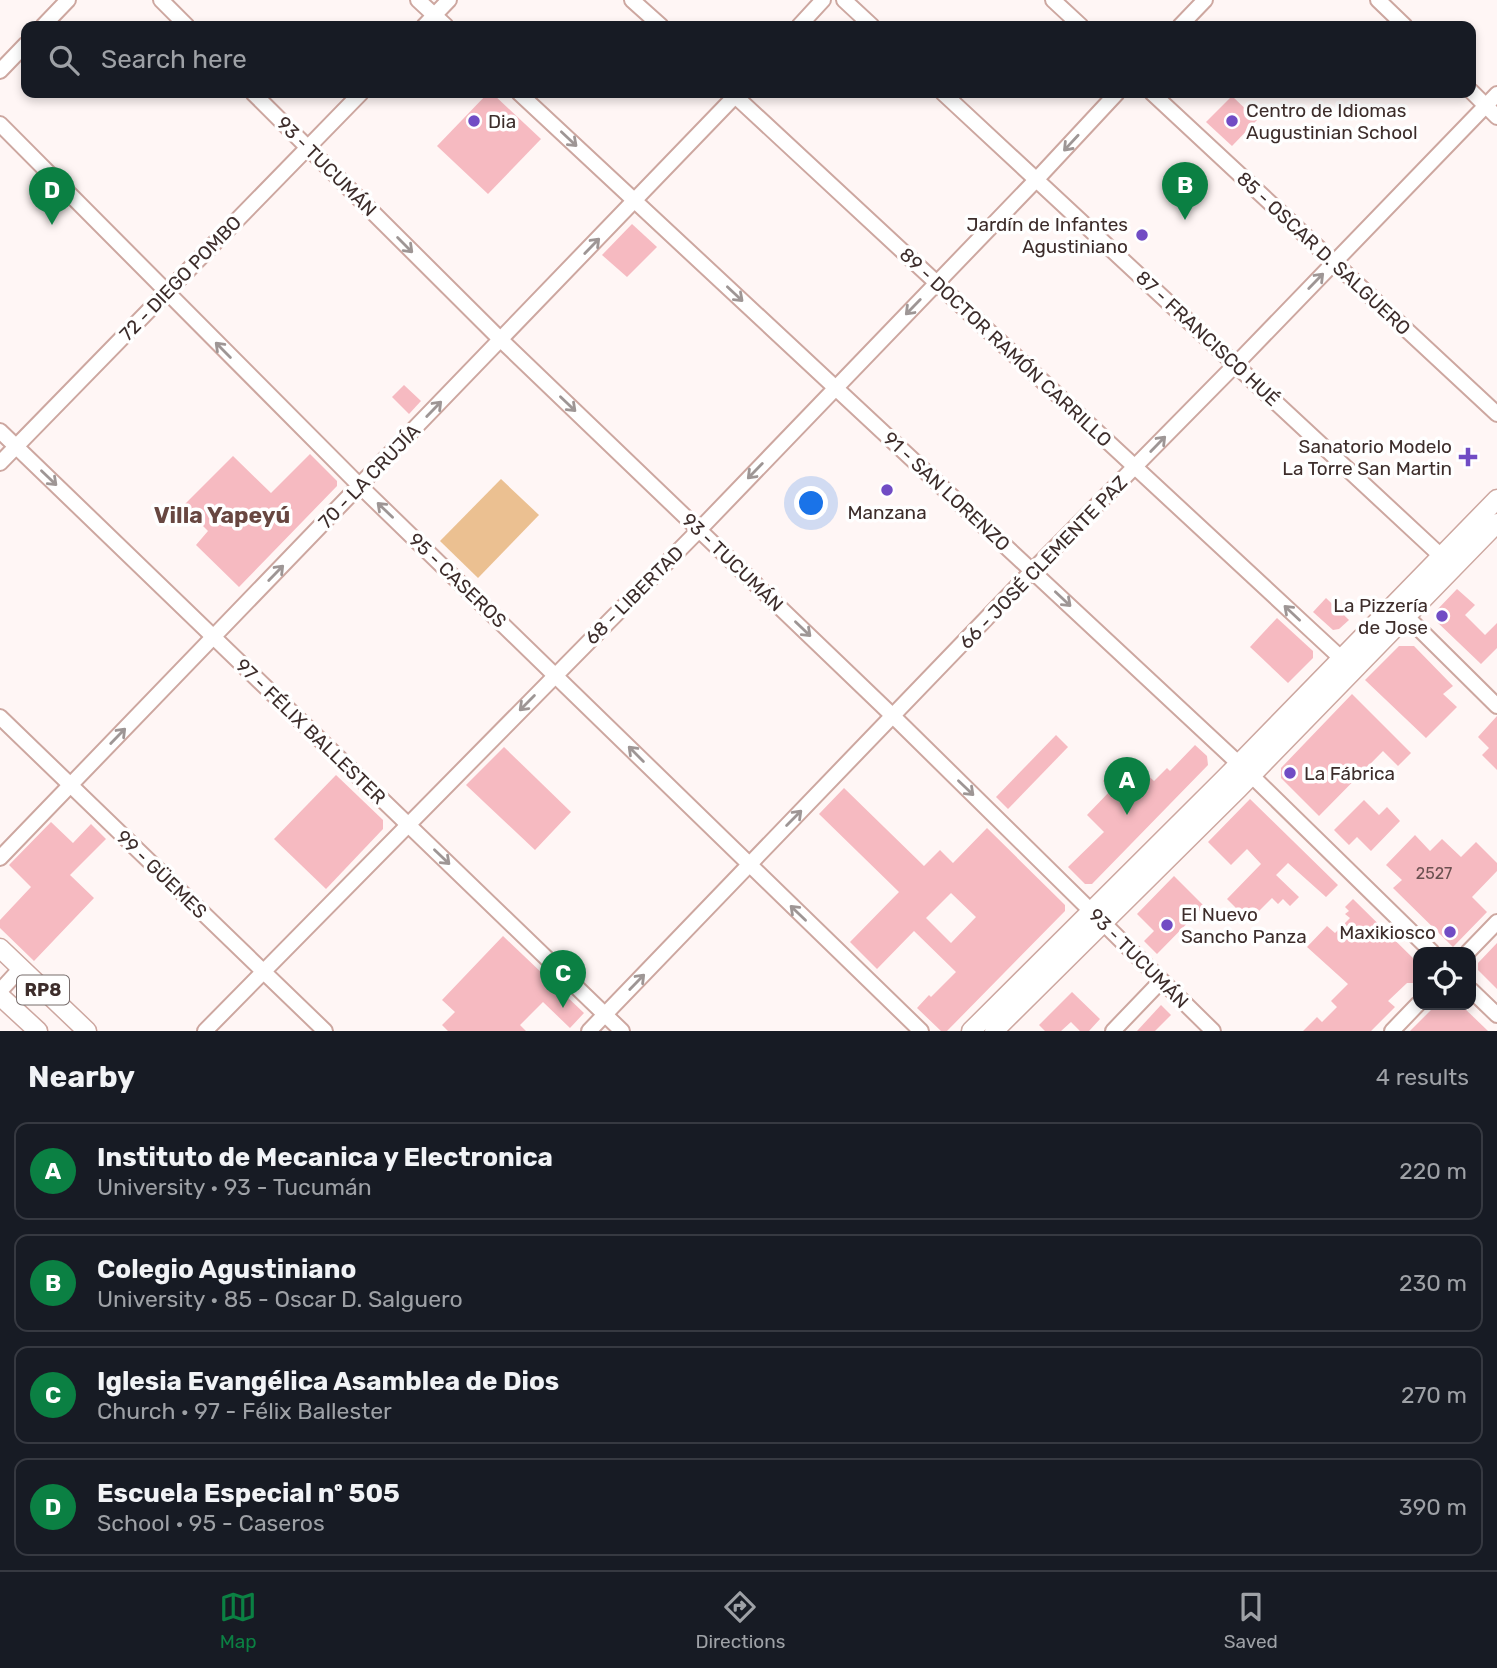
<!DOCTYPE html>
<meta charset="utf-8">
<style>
body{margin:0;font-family:Rubik,sans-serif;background:#242831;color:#f1f3f6}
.controls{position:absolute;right:21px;bottom:21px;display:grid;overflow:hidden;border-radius:14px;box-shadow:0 4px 10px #0003}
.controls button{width:63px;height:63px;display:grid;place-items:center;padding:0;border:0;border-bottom:2px solid #363941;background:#171b24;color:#f1f3f6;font:35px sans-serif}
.you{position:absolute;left:812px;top:504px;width:24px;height:24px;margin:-18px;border:5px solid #fff;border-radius:50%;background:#1a73e8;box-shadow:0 0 0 10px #1a73e833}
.badge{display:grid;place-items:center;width:46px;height:46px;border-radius:50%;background:#0b8043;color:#fff;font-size:23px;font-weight:700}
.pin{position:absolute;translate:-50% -58px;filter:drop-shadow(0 2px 4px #0008)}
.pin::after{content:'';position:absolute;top:37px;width:24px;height:21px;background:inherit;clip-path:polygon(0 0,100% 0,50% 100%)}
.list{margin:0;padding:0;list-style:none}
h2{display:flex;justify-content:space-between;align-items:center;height:91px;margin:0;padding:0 28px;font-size:30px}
h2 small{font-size:23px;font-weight:400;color:#9ea1a6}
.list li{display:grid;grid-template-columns:46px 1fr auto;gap:21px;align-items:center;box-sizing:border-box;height:98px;margin:0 14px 14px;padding:0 14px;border:2px solid #363941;border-radius:14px}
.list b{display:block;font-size:26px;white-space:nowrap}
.list p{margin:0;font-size:23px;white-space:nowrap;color:#9ea1a6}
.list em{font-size:23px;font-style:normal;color:#9ea1a6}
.icon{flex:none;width:38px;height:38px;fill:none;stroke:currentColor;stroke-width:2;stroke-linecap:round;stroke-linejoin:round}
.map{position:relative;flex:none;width:1497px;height:1031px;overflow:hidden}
.search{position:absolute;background:#171b24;box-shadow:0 4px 10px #0003;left:21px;right:21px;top:21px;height:77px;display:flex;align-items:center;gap:18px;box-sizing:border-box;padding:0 24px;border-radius:14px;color:#9ea1a6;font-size:26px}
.sheet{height:539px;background:#171b24}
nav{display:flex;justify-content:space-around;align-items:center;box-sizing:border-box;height:98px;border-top:2px solid #363941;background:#171b24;font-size:19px;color:#9ea1a6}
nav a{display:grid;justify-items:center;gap:4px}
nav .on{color:#0b8043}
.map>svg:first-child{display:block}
</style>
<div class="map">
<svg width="1497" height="1031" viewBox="0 0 1497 1031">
<rect width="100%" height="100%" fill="#fff6f5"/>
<path fill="#ebc091" d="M 501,479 L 539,515 L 478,578 L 440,541 Z"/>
<g fill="#f6bac1" fill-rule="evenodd">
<path d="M 488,93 L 492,93 L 541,139 L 488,194 L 437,146 Z"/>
<path d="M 1232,96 L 1257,120 L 1232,146 L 1206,122 Z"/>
<path d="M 632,224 L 657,247 L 627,277 L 602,255 Z"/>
<path d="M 404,385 L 421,401 L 409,414 L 392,397 Z"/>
<path d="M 310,454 L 337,481 L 337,486 L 239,587 L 196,545 L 208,531 L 183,506 L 233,456 L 271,493 Z"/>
<path d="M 1457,589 L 1475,605 L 1465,615 L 1485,635 L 1497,623 L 1497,648 L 1481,664 L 1436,621 L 1436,611 Z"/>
<path d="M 1326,598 L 1349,620 L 1339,629 L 1333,630 L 1313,612 Z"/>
<path d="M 1277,618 L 1313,651 L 1313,658 L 1288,683 L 1250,647 Z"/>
<path d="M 1399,646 L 1414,646 L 1453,686 L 1443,694 L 1457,707 L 1426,738 L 1365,680 Z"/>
<path d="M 1352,694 L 1411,753 L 1398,766 L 1383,751 L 1319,816 L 1281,778 L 1281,768 Z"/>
<path d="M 1497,716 L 1497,770 L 1482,755 L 1489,748 L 1478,737 Z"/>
<path d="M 1056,735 L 1068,747 L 1008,809 L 996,797 Z"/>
<path d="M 1195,745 L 1207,756 L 1208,765 L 1092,884 L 1085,884 L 1068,867 L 1104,832 L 1087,815 L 1112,789 L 1103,781 L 1115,768 L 1119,772 L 1131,760 L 1154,781 L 1167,768 L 1170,771 Z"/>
<path d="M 504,747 L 571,812 L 535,850 L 466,785 Z"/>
<path d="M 336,775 L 383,820 L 383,829 L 326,889 L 274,839 Z"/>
<path d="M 844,788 L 924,866 L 940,850 L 953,863 L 987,828 L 1065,905 L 1065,911 L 947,1031 L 941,1031 L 917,1008 L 929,995 L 931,997 L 956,972 L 914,931 L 877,969 L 850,942 L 899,892 L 819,814 ZM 951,893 L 976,917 L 951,943 L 926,918 Z"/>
<path d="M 1250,799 L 1338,885 L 1326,897 L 1288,863 L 1276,875 L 1299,897 L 1290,906 L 1283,899 L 1278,904 L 1272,898 L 1249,921 L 1227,899 L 1261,864 L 1247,849 L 1231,865 L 1208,842 Z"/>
<path d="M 1364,800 L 1379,815 L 1387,807 L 1400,821 L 1371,851 L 1357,837 L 1349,845 L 1334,830 Z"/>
<path d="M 51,822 L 73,843 L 91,824 L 106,839 L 70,875 L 94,898 L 34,961 L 0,928 L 0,920 L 31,887 L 9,865 Z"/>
<path d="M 1415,835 L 1430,851 L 1442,839 L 1461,857 L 1476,842 L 1497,863 L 1497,871 L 1472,897 L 1487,912 L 1453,947 L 1393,888 L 1402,880 L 1386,865 Z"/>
<path d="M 1174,876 L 1204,906 L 1157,954 L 1144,941 L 1154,931 L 1137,914 Z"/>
<path d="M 1353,899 L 1418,963 L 1418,983 L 1407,983 L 1388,1001 L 1395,1007 L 1371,1031 L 1303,1031 L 1317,1017 L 1322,1022 L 1337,1007 L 1331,1001 L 1348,984 L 1307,947 L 1327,926 L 1335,933 L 1350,918 L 1345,914 L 1349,911 L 1345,907 Z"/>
<path d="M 503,936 L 584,1013 L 570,1028 L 543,1002 L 520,1025 L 526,1031 L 448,1031 L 442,1025 L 455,1012 L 442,1000 Z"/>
<path d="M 1497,943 L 1497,989 L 1478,970 L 1478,963 Z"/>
<path d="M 1072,992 L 1100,1019 L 1089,1031 L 1080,1031 L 1071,1022 L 1061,1031 L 1045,1031 L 1039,1025 Z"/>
<path d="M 1161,1005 L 1171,1015 L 1155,1031 L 1137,1031 Z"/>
<path d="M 1436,1005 L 1461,1005 L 1488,1031 L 1410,1031 Z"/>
</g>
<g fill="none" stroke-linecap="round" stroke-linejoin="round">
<defs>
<g id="minor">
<path d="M 161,0 L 187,26"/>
<path d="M 418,0 L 446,26"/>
<path d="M 632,0 L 661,26"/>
<path d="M 844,0 L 872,26"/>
<path d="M 1053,0 L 1081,26"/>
<path d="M 1378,0 L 1405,26"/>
<path d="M 43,26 L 68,0"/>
<path d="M 424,26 L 449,0"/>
<path d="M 799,26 L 823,0"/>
<path d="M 1180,26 L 1205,0"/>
<path d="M 0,71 L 26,44"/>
<path d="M 1471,91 L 1497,117"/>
<path d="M 253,93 L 501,340 L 894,717 L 1213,1031"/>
<path d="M 519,93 L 1251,775 L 1432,952"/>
<path d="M 732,93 L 1342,659"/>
<path d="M 943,93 L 1441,556"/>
<path d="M 1152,93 L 1497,414"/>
<path d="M 0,124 L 360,486 L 921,1031"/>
<path d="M 0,431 L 622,1031"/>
<path d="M 0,463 L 361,93"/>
<path d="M 1400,610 L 1497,706"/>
<path d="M 0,717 L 325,1031"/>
<path d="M 0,858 L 738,93"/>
<path d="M 1468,952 L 1497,922"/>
<path d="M 1471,990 L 1497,1015"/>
<path d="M 0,991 L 21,968"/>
<path d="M 205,1031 L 699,530 L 1036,180 L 1117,93"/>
<path d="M 589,1031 L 1032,571 L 1236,364 L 1497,94"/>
<path d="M 1113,1031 L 1161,981"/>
<path d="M 1392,1031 L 1418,1004"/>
</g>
<g id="major">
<path d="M 0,948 L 87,1031"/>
<path d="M 0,996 L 38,1031"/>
<path d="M 971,1031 L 1225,778 L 1497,499"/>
<path d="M 994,1031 L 1238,789 L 1497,523"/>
</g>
</defs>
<use href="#minor" stroke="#cda7a0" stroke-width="18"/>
<use href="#major" stroke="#cda7a0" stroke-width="21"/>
<use href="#minor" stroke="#fff" stroke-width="14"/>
<use href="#major" stroke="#fff" stroke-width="18"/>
</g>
<defs><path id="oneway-shaft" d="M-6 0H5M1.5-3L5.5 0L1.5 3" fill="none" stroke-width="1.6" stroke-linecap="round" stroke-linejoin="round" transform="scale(1.75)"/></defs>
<g stroke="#9e9695">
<use href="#oneway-shaft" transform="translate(569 139) rotate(43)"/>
<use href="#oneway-shaft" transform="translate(1071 143) rotate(133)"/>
<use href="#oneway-shaft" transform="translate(405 245) rotate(45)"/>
<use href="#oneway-shaft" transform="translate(592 246) rotate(-46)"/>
<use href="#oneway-shaft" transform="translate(1316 281) rotate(-46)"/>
<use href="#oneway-shaft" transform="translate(735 294) rotate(43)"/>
<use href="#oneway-shaft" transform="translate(913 307) rotate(134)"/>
<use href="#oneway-shaft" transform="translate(223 350) rotate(-135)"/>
<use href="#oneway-shaft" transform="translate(568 404) rotate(44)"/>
<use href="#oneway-shaft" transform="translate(434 409) rotate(-46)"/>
<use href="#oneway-shaft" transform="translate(1158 444) rotate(-46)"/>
<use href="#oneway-shaft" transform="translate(755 471) rotate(134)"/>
<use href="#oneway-shaft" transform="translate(49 478) rotate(44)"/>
<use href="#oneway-shaft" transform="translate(385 510) rotate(-136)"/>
<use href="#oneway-shaft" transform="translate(276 573) rotate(-46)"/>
<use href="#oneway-shaft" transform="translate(1063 599) rotate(43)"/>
<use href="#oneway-shaft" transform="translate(1292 613) rotate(-137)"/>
<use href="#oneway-shaft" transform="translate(803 629) rotate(44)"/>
<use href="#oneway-shaft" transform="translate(527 703) rotate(135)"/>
<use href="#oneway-shaft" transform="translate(118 736) rotate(-46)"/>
<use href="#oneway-shaft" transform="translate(636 754) rotate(-135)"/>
<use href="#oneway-shaft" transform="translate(966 788) rotate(44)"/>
<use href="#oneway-shaft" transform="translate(794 818) rotate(-45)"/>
<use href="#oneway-shaft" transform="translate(442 857) rotate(44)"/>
<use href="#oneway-shaft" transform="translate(798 913) rotate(-136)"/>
<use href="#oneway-shaft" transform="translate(637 982) rotate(-46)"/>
</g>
<g fill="#714cc4" stroke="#fff" stroke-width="2.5">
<circle cx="474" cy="121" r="7"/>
<circle cx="1232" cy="121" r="7"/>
<circle cx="1142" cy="235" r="7"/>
<path d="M1464.5 446.5h7v7h7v7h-7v7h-7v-7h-7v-7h7z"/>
<circle cx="887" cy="490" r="7"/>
<circle cx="1442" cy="616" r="7"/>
<circle cx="1290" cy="773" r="7"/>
<circle cx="1167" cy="925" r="7"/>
<circle cx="1450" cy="932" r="7"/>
</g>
<g text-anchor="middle" stroke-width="7" stroke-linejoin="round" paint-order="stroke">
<g font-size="16" fill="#6b5050">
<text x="1434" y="879">2527</text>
</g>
<rect fill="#fff" stroke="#776c6b" stroke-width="2" x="17" y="975.5" width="52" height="29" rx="5"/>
<g font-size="18" font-weight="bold" fill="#3d2d2b">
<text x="43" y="996">RP8</text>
</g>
<g font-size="19" fill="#3d2d2b" stroke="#fff" text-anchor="start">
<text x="1246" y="117">Centro de Idiomas<tspan x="1246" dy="22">Augustinian School</tspan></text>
<text x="488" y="128">Dia</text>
<text x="1128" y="231" text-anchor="end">Jardín de Infantes<tspan x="1128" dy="22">Agustiniano</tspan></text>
<text x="1452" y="453" text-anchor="end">Sanatorio Modelo<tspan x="1452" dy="22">La Torre San Martin</tspan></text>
<text x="887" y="519" text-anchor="middle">Manzana</text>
<text x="1428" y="612" text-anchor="end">La Pizzería<tspan x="1428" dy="22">de Jose</tspan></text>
<text x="1304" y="780">La Fábrica</text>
<text x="1181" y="921">El Nuevo<tspan x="1181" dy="22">Sancho Panza</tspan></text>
<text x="1436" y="939" text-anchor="end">Maxikiosco</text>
</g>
<g font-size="19" fill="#3d2d2b" stroke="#fff">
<text transform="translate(327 166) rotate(45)" y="7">93 - TUCUMÁN</text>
<text transform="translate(1324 253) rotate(43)" y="7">85 - OSCAR D. SALGUERO</text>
<text transform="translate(180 278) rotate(-46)" y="7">72 - DIEGO POMBO</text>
<text transform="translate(1208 338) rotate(43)" y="7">87 - FRANCISCO HUÉ</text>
<text transform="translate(1006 347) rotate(43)" y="7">89 - DOCTOR RAMÓN CARRILLO</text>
<text transform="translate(369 476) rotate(-46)" y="7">70 - LA CRUJÍA</text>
<text transform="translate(947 491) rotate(43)" y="7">91 - SAN LORENZO</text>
<text transform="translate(733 562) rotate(44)" y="7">93 - TUCUMÁN</text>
<text transform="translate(1043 562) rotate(-46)" y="7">66 - JOSÉ CLEMENTE PAZ</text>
<text transform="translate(458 580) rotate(44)" y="7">95 - CASEROS</text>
<text transform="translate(634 595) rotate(-45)" y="7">68 - LIBERTAD</text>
<text transform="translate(311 731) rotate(44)" y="7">97 - FÉLIX BALLESTER</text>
<text transform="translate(162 874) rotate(44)" y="7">99 - GÜEMES</text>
<text transform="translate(1139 958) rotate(45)" y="7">93 - TUCUMÁN</text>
</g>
<g font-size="23" font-weight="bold" fill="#684741" stroke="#fff">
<text x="222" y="523">Villa Yapeyú</text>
</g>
</g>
</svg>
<div class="controls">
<button><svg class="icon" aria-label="locate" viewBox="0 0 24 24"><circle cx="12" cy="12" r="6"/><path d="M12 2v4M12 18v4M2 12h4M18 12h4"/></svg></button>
</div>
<div class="you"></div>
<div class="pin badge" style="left:1127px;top:815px">A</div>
<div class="pin badge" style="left:1185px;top:220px">B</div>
<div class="pin badge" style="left:563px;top:1008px">C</div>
<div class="pin badge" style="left:52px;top:225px">D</div>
<div class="search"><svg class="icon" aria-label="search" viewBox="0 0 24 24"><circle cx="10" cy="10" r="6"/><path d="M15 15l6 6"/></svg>Search here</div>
</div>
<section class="sheet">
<h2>Nearby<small>4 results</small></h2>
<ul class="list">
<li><span class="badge">A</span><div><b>Instituto de Mecanica y Electronica</b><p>University · 93 - Tucumán</p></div><em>220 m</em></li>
<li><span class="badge">B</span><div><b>Colegio Agustiniano</b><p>University · 85 - Oscar D. Salguero</p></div><em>230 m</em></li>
<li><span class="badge">C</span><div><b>Iglesia Evangélica Asamblea de Dios</b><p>Church · 97 - Félix Ballester</p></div><em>270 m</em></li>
<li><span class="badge">D</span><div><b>Escuela Especial nº 505</b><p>School · 95 - Caseros</p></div><em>390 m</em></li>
</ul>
</section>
<nav>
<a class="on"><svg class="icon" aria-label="map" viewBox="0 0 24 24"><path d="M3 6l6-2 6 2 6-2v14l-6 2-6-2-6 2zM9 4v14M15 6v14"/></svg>Map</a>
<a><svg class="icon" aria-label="directions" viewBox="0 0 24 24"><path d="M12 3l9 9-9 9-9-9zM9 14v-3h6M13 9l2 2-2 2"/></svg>Directions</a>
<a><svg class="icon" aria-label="saved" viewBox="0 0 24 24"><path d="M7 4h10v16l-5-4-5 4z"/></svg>Saved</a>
</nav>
